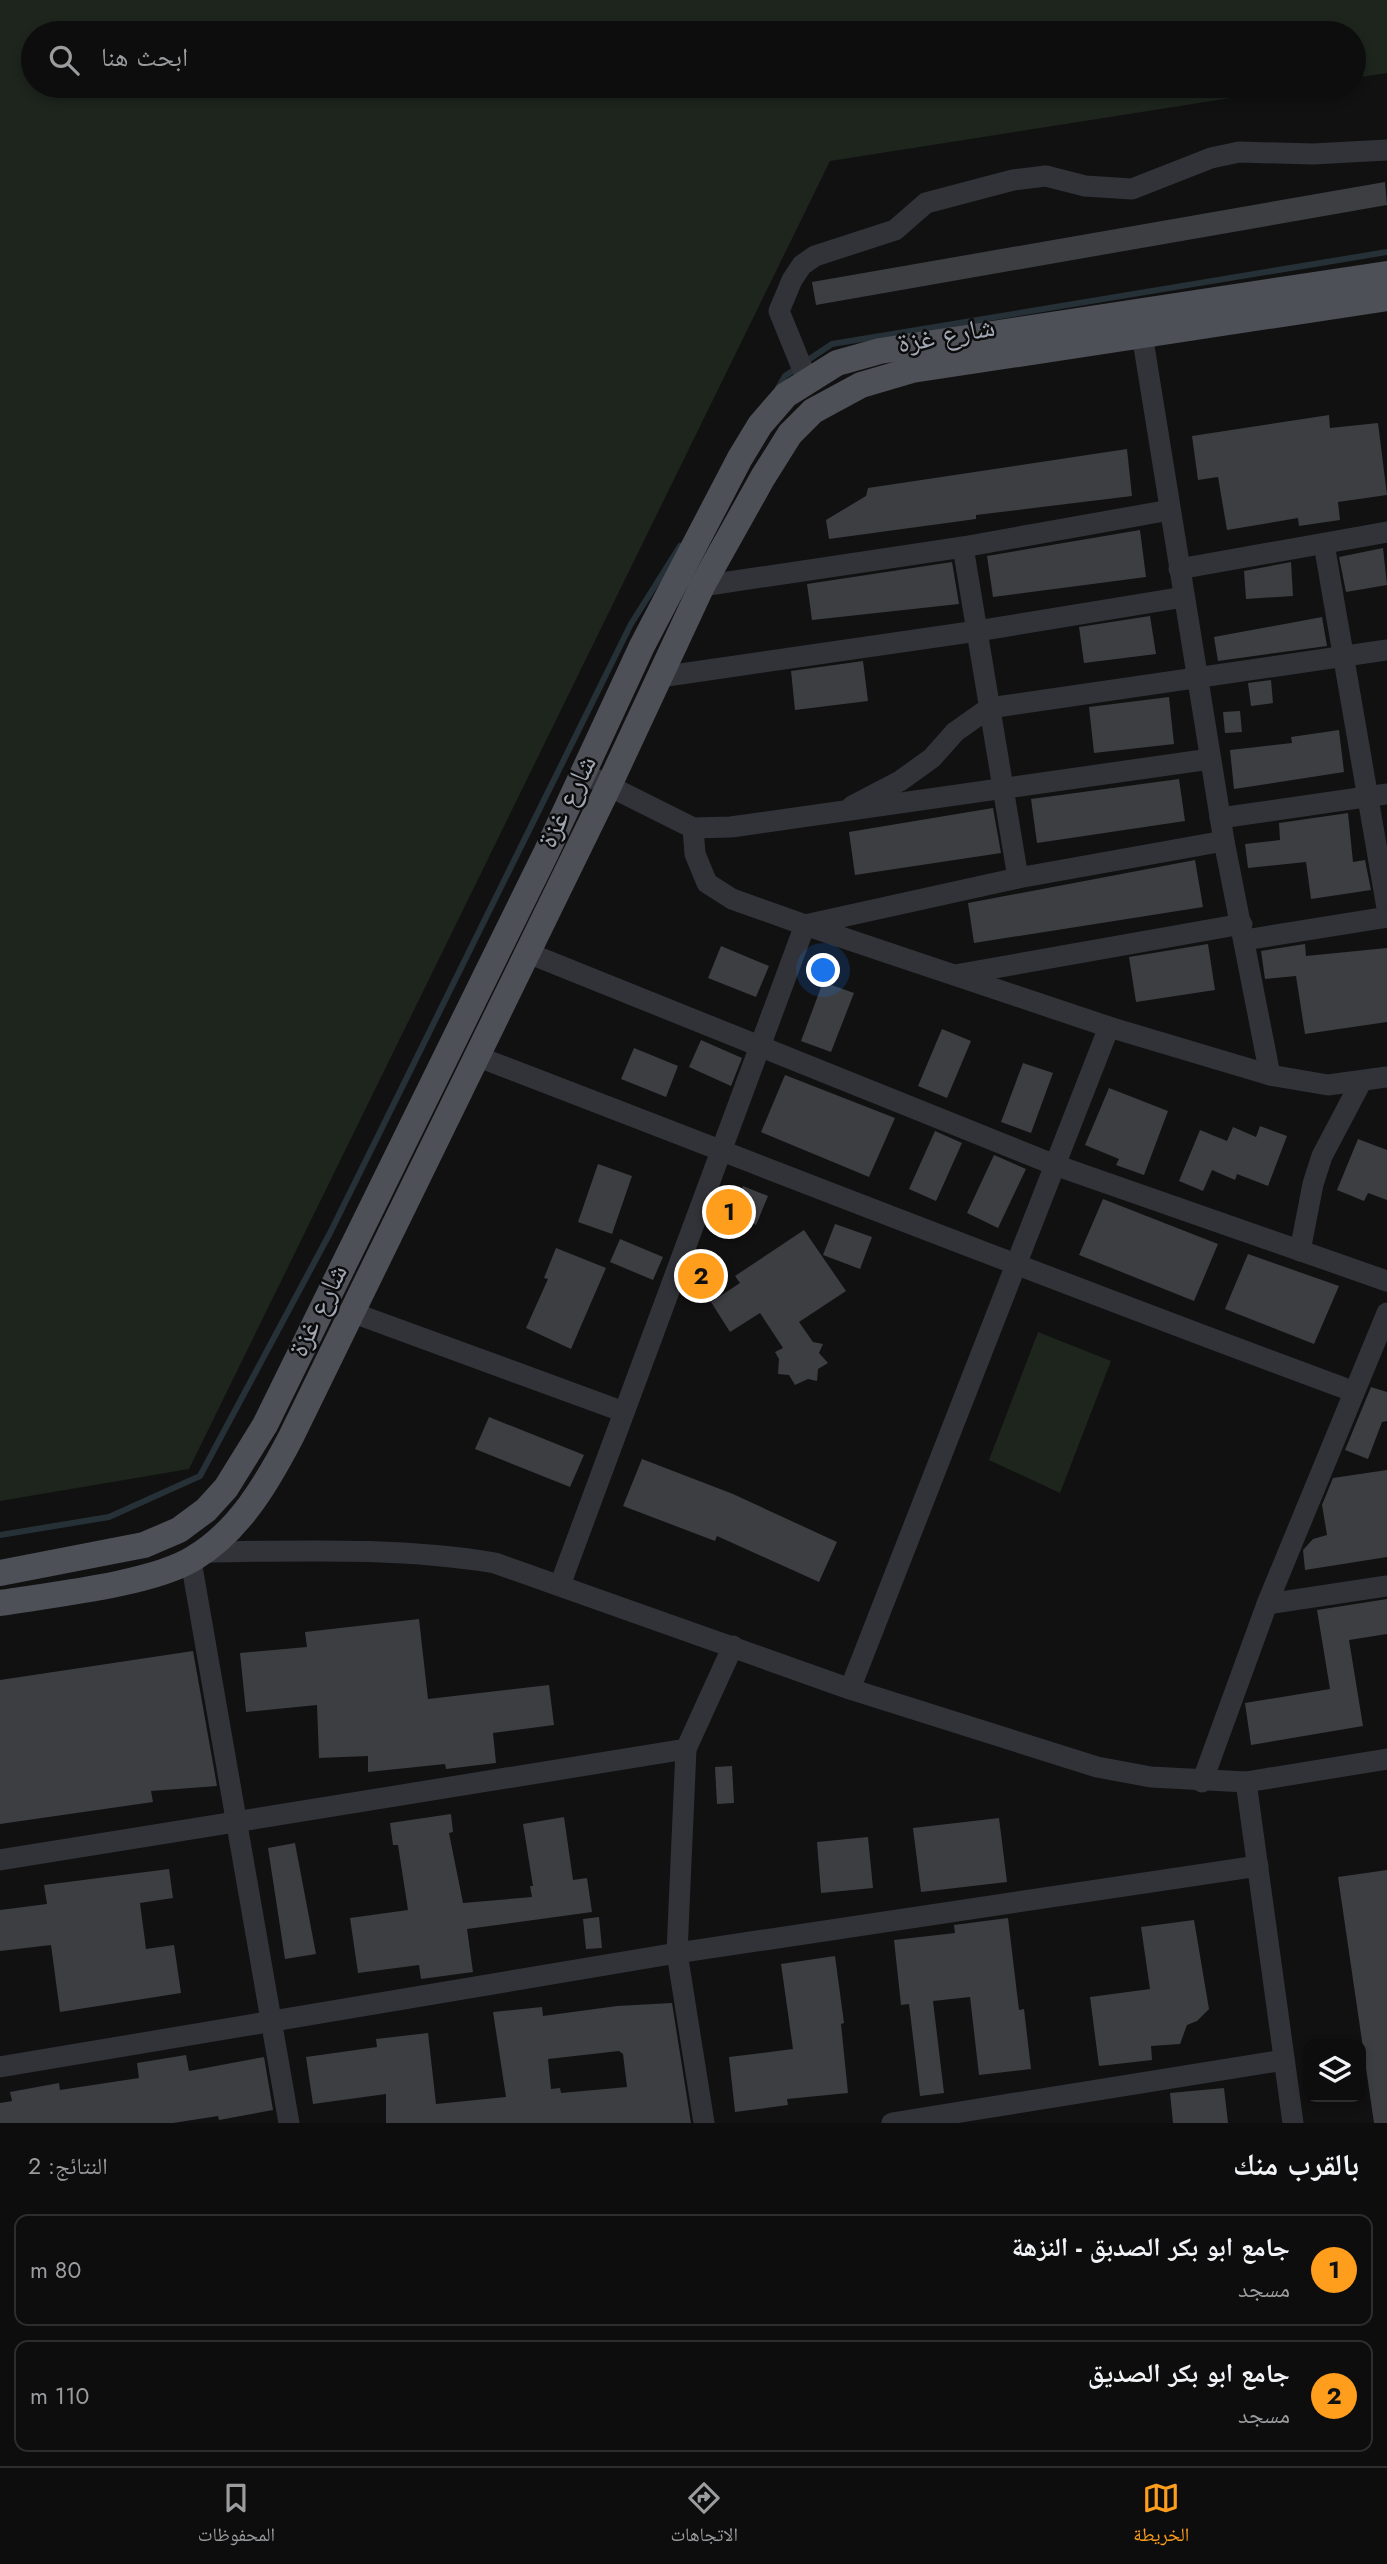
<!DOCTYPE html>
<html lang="ar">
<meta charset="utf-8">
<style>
body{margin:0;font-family:Jost,"Noto Naskh Arabic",sans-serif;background:#161617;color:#f1f3f6;direction:rtl}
.controls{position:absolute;right:21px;bottom:21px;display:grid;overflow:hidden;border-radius:14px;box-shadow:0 4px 10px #0003}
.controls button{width:63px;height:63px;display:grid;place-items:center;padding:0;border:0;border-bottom:2px solid #2d2d2e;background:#0d0d0e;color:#f1f3f6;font:35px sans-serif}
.you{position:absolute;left:824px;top:971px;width:24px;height:24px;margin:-18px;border:5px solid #fff;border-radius:50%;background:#1a73e8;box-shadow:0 0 0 10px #1a73e833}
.badge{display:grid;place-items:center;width:46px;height:46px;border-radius:50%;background:#ff9e1c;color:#111;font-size:23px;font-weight:700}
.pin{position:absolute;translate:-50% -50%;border:4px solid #fff;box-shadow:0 2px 7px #0006}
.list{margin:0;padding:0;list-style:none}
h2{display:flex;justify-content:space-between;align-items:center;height:91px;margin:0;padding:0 28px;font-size:30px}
h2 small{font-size:23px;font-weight:400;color:#9a9c9e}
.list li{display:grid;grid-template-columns:46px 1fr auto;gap:21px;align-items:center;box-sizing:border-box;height:112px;margin:0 14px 14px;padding:0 14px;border:2px solid #2d2d2e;border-radius:14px}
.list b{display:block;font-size:26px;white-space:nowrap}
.list p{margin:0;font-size:23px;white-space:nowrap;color:#9a9c9e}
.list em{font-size:23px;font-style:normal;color:#9a9c9e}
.icon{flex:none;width:38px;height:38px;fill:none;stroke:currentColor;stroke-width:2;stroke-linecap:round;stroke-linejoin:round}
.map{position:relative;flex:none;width:1387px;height:2123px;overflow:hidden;direction:ltr}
.search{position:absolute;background:#0d0d0e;box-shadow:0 4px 10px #0003;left:21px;right:21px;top:21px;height:77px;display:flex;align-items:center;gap:18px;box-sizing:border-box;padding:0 24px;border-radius:38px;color:#9a9c9e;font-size:26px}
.sheet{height:343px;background:#0d0d0e}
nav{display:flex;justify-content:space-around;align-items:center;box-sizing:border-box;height:98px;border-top:2px solid #2d2d2e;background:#0d0d0e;font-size:19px;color:#9a9c9e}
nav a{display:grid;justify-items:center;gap:4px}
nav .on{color:#ff9e1c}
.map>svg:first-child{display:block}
</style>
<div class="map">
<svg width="1387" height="2123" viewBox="0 0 1387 2123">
<rect width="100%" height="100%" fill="#111112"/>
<g fill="#1d251d">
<path d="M 0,0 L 1387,0 L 1387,73 L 1354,78 L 1354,33 L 33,33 L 33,86 L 1307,86 L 830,161 L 189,1469 L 0,1501 Z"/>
<path d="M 1038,1332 L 1111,1361 L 1060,1493 L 989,1460 Z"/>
</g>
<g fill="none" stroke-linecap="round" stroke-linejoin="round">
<g stroke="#263137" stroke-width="6">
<path d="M 805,362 L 832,344 L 1387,252"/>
<path d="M 778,388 L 785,376 L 797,368"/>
<path d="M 0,1535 L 109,1517 L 200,1476 L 330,1233 L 631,624 L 680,546"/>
</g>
</g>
<g fill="#3c3e42" fill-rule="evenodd">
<path d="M 1385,182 L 1387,205 L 816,305 L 812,282 Z"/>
<path d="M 1329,415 L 1330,428 L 1378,423 L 1387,495 L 1338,502 L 1340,520 L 1299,526 L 1298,518 L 1227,530 L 1218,477 L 1198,480 L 1192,436 Z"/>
<path d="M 1127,449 L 1132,496 L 976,515 L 976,519 L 829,539 L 826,520 L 866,496 L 868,488 Z"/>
<path d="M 1140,530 L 1146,577 L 993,597 L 987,556 Z"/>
<path d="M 1383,548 L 1387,585 L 1346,592 L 1339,557 Z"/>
<path d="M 952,562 L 959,604 L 812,620 L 807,584 Z"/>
<path d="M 1291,562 L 1293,596 L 1246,599 L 1244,571 Z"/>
<path d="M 1150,616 L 1156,654 L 1084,663 L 1079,627 Z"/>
<path d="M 1322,617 L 1327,646 L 1218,661 L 1214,637 Z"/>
<path d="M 863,661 L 868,701 L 795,710 L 791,671 Z"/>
<path d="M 1271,680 L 1273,703 L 1251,706 L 1248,683 Z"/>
<path d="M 1169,697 L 1174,744 L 1094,753 L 1089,707 Z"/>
<path d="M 1240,711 L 1242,732 L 1225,733 L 1223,712 Z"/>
<path d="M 1339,730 L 1344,772 L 1234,789 L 1230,750 L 1292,743 L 1291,737 Z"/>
<path d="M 1179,779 L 1185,821 L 1037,843 L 1031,799 Z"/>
<path d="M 993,808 L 1001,853 L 855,875 L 849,832 Z"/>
<path d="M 1348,813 L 1353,862 L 1365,860 L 1371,890 L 1311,899 L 1306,862 L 1248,868 L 1245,844 L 1280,840 L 1279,823 Z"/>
<path d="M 1195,860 L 1203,907 L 974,943 L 968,903 Z"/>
<path d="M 1208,944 L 1215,990 L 1136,1002 L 1129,957 Z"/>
<path d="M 1305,944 L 1306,956 L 1387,948 L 1387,1022 L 1305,1034 L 1296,976 L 1265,979 L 1261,951 Z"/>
<path d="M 721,946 L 769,966 L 756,997 L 708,978 Z"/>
<path d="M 823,982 L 854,993 L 831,1052 L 801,1041 Z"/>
<path d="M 942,1029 L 971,1041 L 947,1098 L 918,1086 Z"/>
<path d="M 701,1040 L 742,1058 L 731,1086 L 689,1067 Z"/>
<path d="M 634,1048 L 678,1066 L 666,1097 L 621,1079 Z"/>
<path d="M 1023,1063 L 1053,1073 L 1031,1133 L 1001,1122 Z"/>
<path d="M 785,1075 L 895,1118 L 869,1177 L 761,1132 Z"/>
<path d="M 1109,1088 L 1168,1111 L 1144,1175 L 1116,1165 L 1119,1159 L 1085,1145 Z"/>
<path d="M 1260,1126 L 1287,1136 L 1268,1186 L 1237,1174 L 1235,1180 L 1212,1170 L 1203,1191 L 1179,1181 L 1200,1130 L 1227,1141 L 1233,1127 L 1256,1137 Z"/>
<path d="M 935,1131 L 962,1143 L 936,1201 L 909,1189 Z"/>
<path d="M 1358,1139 L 1387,1150 L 1387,1200 L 1368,1193 L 1364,1201 L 1337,1190 Z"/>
<path d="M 994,1155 L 1026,1169 L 998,1228 L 967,1213 Z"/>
<path d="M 598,1164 L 632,1176 L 612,1234 L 578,1222 Z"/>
<path d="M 743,1186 L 768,1196 L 756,1225 L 731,1215 Z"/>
<path d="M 1103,1199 L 1218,1244 L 1194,1301 L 1079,1255 Z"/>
<path d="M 835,1224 L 872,1237 L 860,1269 L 823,1255 Z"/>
<path d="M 804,1230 L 846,1291 L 799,1322 L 813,1342 L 823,1344 L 819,1353 L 828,1363 L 818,1369 L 817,1381 L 808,1379 L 795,1385 L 789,1375 L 778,1374 L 779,1359 L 775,1352 L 783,1348 L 760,1313 L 730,1332 L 711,1302 L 740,1283 L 735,1276 Z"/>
<path d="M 620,1239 L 663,1257 L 653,1280 L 610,1262 Z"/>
<path d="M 556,1248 L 606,1268 L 571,1349 L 526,1328 L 548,1279 L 544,1278 Z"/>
<path d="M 1248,1254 L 1339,1286 L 1314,1344 L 1225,1309 Z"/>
<path d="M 1371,1387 L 1387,1392 L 1387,1421 L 1382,1422 L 1368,1459 L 1345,1450 Z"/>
<path d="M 489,1417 L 584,1455 L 570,1487 L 475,1449 Z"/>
<path d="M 642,1459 L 733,1494 L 837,1542 L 819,1582 L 717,1536 L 715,1541 L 623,1506 Z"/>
<path d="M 1387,1470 L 1387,1557 L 1305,1570 L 1303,1550 L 1313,1539 L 1327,1535 L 1322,1505 L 1333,1478 Z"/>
<path d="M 1387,1599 L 1387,1634 L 1349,1640 L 1363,1726 L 1251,1745 L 1245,1703 L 1330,1689 L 1317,1610 Z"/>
<path d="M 419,1619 L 428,1699 L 549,1685 L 554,1725 L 493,1733 L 496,1763 L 446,1769 L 445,1764 L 368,1772 L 368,1756 L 319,1758 L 317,1705 L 246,1712 L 240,1653 L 307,1647 L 305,1632 Z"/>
<path d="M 193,1651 L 217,1786 L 151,1791 L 153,1802 L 0,1824 L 0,1680 Z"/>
<path d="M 732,1766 L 734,1803 L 717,1804 L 715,1767 Z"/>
<path d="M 451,1814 L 453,1832 L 449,1833 L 463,1903 L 532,1897 L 530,1886 L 533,1886 L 523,1824 L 564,1817 L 573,1880 L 587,1878 L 592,1912 L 467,1929 L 473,1972 L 421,1979 L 419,1965 L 358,1973 L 350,1918 L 408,1910 L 398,1845 L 393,1845 L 390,1823 Z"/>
<path d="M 999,1818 L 1007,1882 L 921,1892 L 913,1828 Z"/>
<path d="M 868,1837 L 873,1888 L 821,1893 L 817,1842 Z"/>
<path d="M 295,1843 L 316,1954 L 285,1959 L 268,1848 Z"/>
<path d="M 169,1869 L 173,1898 L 140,1903 L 146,1949 L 174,1945 L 181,1993 L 60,2012 L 51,1945 L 0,1951 L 0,1910 L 47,1904 L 44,1885 Z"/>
<path d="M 1387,1870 L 1387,2123 L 1374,2123 L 1338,1877 Z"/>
<path d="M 599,1917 L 602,1948 L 586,1949 L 583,1919 Z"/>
<path d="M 1008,1918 L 1019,2010 L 1024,2009 L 1031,2069 L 979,2075 L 970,1997 L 933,2001 L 944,2093 L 920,2096 L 909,2004 L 901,2005 L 894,1940 L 955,1933 L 954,1925 Z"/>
<path d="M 1194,1920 L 1209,2009 L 1197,2021 L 1187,2025 L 1180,2044 L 1151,2046 L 1152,2060 L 1099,2066 L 1090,1997 L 1150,1989 L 1141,1927 Z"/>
<path d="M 835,1956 L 844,2023 L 841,2024 L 848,2093 L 787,2099 L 788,2105 L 735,2112 L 729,2057 L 793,2049 L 781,1964 Z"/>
<path d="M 672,2003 L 691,2123 L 386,2123 L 386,2094 L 313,2104 L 306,2057 L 377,2047 L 376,2039 L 428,2033 L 436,2104 L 506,2097 L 493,2012 L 542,2007 L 543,2016 L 617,2006 ZM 619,2051 L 623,2054 L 627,2087 L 561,2093 L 560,2088 L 551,2089 L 548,2059 Z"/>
<path d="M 186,2055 L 189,2071 L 264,2057 L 273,2110 L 219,2120 L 218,2116 L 173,2123 L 0,2123 L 0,2103 L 12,2101 L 10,2092 L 59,2083 L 60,2090 L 139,2078 L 137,2063 Z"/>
<path d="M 1224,2088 L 1228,2123 L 1173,2123 L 1170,2093 Z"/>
</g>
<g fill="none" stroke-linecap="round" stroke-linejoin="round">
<g stroke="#313338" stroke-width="21">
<path d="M 1142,334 L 1224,841 L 1270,1075"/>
<path d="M 807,380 L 779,311 L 792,280 L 802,265 L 815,256 L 895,230 L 926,203 L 1013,180 L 1046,176 L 1085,186 L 1132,189 L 1211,158 L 1239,152 L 1313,154 L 1387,150"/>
<path d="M 1324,544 L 1387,908"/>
<path d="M 963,547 L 1018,878"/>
<path d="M 1179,569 L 1387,532"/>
<path d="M 702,586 L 963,547 L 1170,510"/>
<path d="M 660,677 L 977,631 L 1184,597"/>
<path d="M 583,773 L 693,828 L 731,827 L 1210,759"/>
<path d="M 852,806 L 900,781 L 932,758 L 955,732 L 989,708 L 1387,650"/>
<path d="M 1220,818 L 1387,794"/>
<path d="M 693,828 L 695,854 L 707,883 L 732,899 L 805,925 L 1109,1027 L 1270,1075 L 1328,1085 L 1387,1077"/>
<path d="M 1245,940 L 1387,917"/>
<path d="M 528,953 L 1055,1165 L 1387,1281"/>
<path d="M 955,975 L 1242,924"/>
<path d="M 476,1056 C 768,1168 1059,1283 1352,1391"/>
<path d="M 1300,1251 L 1313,1184 L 1322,1156 L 1361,1082"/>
<path d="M 351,1312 L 624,1412"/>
<path d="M 204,1552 C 302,1551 399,1547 495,1563 L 850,1689 L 1097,1767 L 1151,1777 L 1246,1782 L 1387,1759"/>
<path d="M 191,1561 L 289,2123"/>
<path d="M 560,1585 L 805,925 L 1018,878 L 1224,841"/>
<path d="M 1267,1604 L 1387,1586"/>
<path d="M 850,1689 L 1109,1027"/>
<path d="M 1202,1782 L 1267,1604 L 1387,1313"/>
<path d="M 1246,1782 L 1293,2123"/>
<path d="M 0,1860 L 686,1749"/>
<path d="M 0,2067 L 677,1953 L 1258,1866"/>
<path d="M 704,2123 L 677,1953 L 686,1749 L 733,1646"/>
<path d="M 892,2123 L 1284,2060"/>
</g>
<g stroke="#4d5057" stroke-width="26">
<path d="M 0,1573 L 144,1545 L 179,1530 L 206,1510 L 226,1488 L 265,1425 L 546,853 L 642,646 L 740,458 L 760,425 L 786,395 L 837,363 L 880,351 L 1387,274"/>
<path d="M 0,1603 C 50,1595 153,1584 194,1558 C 239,1531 267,1483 291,1437 L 604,796 L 702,586 L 763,477 L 790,434 L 813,411 L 861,385 L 912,370 L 1387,298"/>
</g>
</g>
<g text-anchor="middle" stroke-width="5" stroke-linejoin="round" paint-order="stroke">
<g font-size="28" fill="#a0a8b4" stroke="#0c0c0d">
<text transform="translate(946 334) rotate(-10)" y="10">شارع غزة</text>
<text transform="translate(566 801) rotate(-64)" y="10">شارع غزة</text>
<text transform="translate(317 1310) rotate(-64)" y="10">شارع غزة</text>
</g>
</g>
</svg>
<div class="controls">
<button><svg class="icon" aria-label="layers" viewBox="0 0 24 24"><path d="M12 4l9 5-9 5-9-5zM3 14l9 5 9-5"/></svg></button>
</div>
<div class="you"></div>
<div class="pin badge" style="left:729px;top:1212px">1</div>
<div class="pin badge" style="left:701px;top:1276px">2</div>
<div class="search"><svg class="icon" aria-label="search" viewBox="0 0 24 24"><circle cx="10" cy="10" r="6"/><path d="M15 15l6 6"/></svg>ابحث هنا</div>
</div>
<section class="sheet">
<h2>بالقرب منك<small>النتائج: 2</small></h2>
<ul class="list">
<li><span class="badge">1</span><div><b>جامع ابو بكر الصدبق - النزهة</b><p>مسجد</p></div><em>80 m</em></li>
<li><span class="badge">2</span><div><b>جامع ابو بكر الصديق</b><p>مسجد</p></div><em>110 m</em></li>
</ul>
</section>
<nav>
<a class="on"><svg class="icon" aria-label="map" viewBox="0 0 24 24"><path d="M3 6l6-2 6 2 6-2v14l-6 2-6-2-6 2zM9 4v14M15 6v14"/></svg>الخريطة</a>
<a><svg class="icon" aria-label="directions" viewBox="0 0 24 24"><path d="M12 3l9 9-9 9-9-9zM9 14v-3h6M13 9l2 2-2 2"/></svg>الاتجاهات</a>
<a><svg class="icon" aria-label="saved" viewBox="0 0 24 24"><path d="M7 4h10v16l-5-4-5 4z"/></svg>المحفوظات</a>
</nav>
